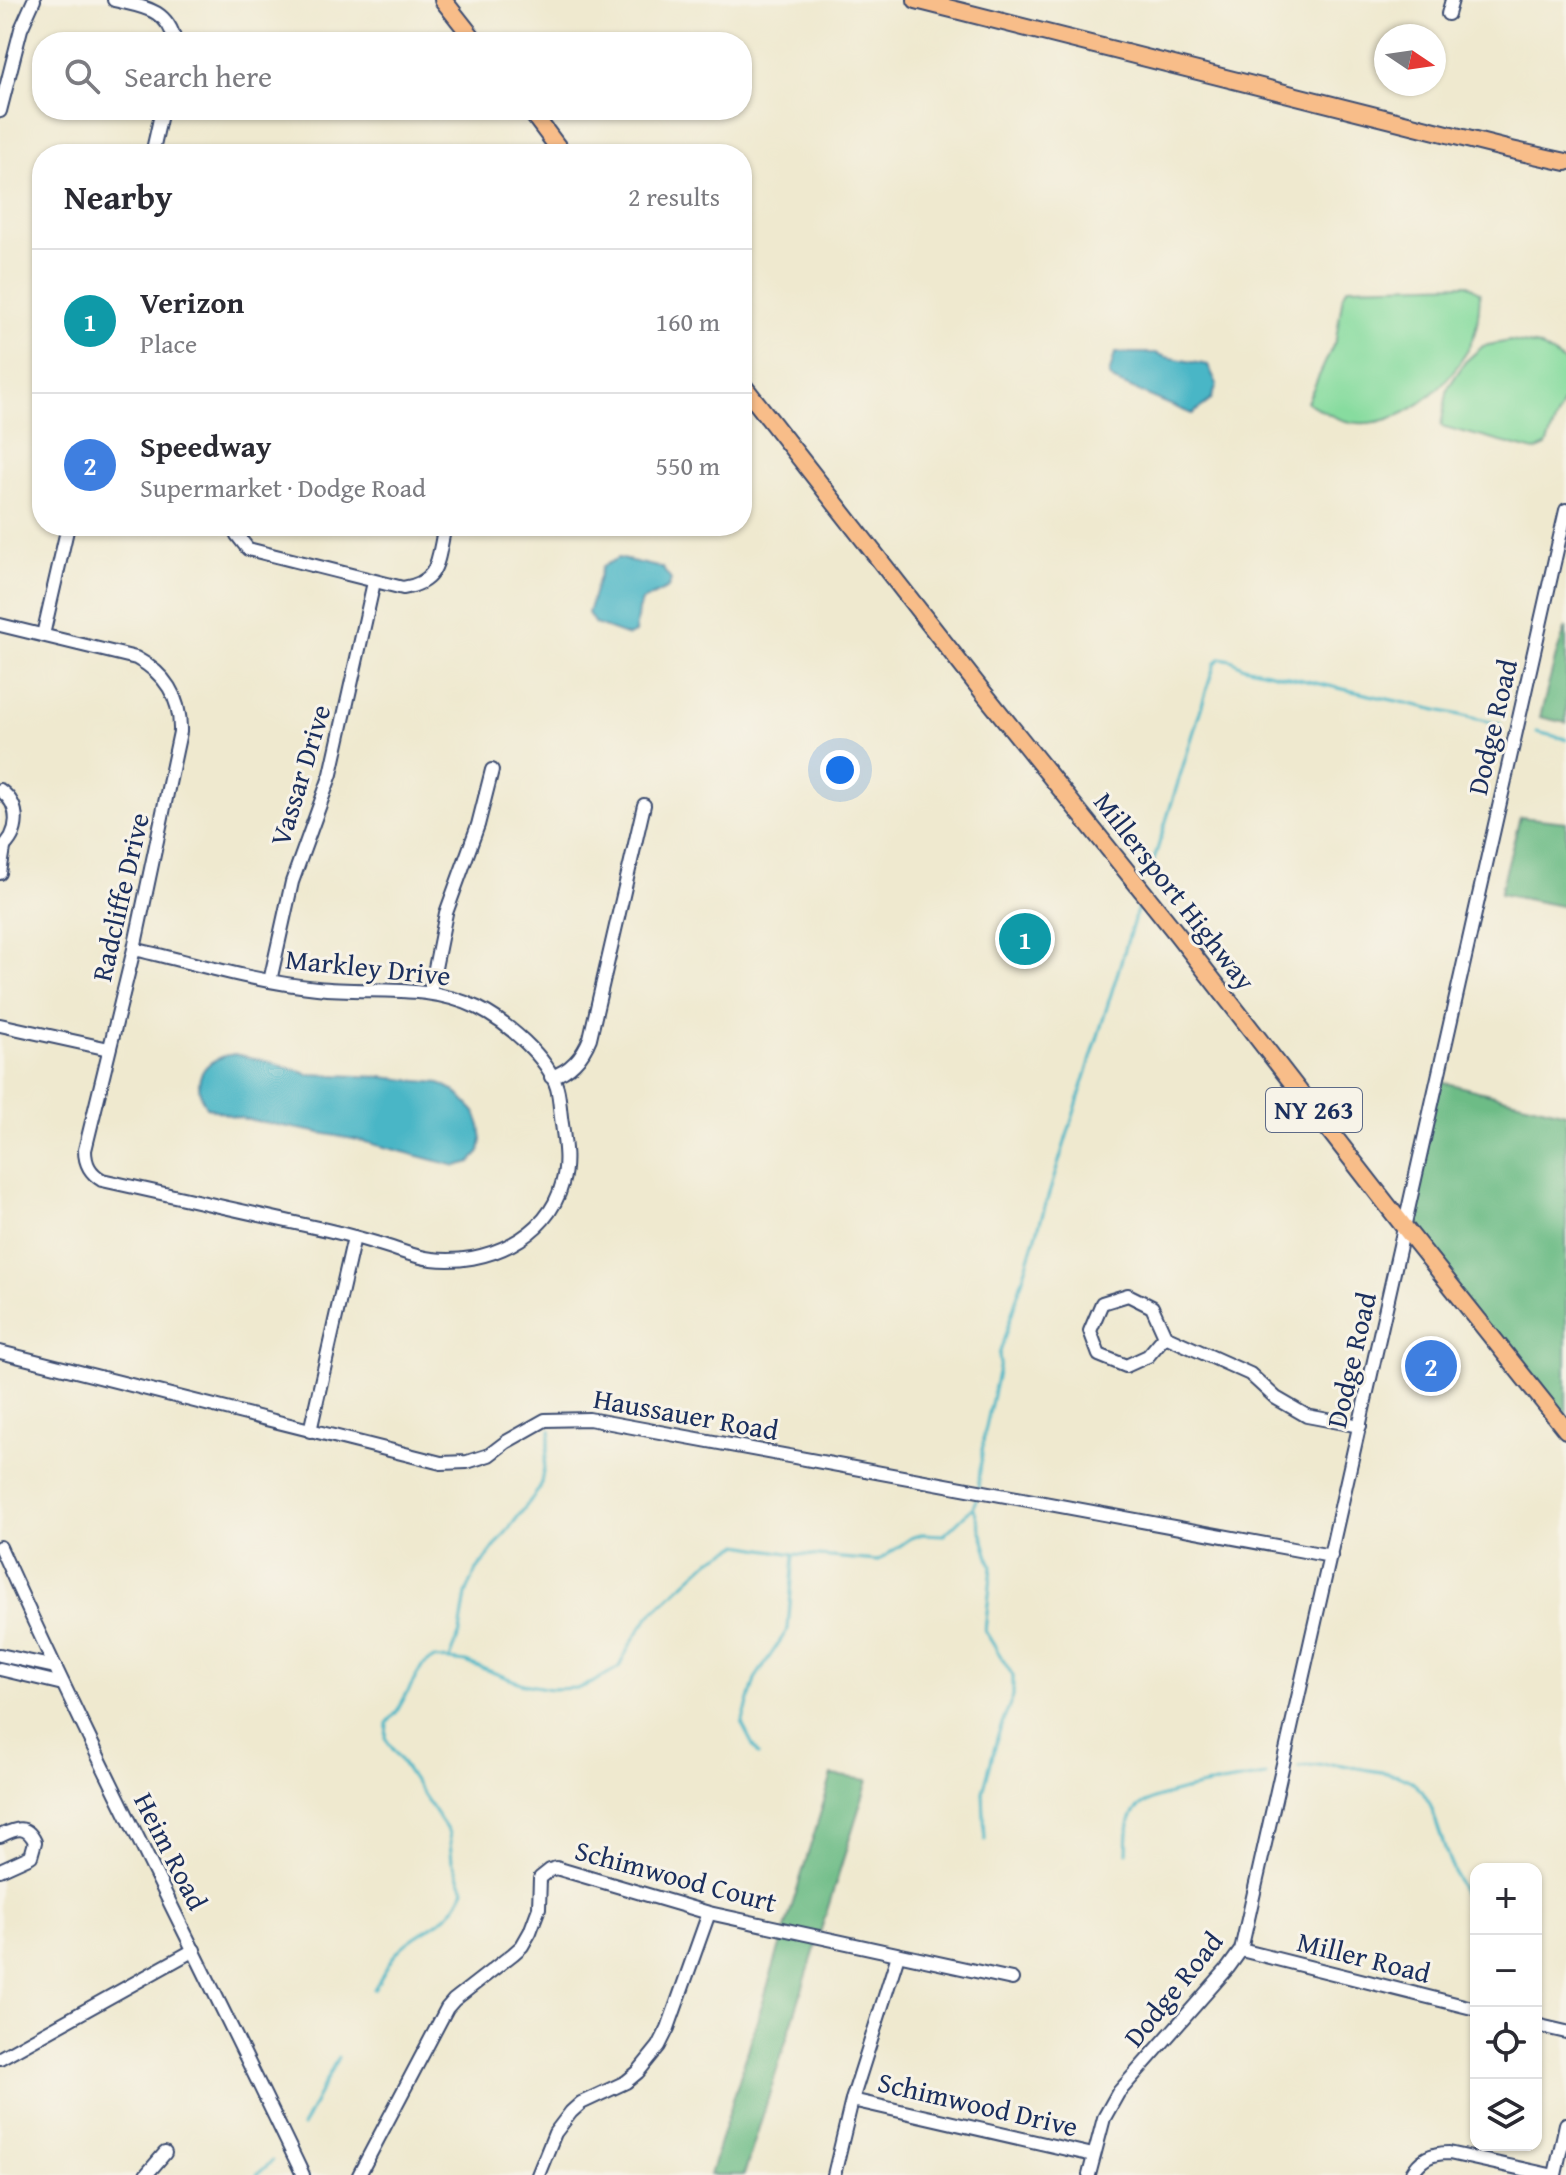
<!DOCTYPE html>
<meta charset="utf-8">
<style>
body{margin:0;font-family:"Gentium Book Plus",serif;background:#f7f7f7;color:#2b2b33}
.controls{position:absolute;right:24px;bottom:24px;display:grid;overflow:hidden;border-radius:16px;box-shadow:0 2px 6px #0004}
.controls button{width:72px;height:72px;display:grid;place-items:center;padding:0;border:0;border-bottom:2px solid #e1e1e2;background:#fff;color:#2b2b33;font:40px sans-serif}
.compass{position:absolute;left:1374px;top:24px;width:72px;height:72px;border-radius:50%;background:#fff;box-shadow:0 2px 6px #0004;rotate:103deg}
.you{position:absolute;left:840px;top:770px;width:28px;height:28px;margin:-20px;border:6px solid #fff;border-radius:50%;background:#1a73e8;box-shadow:0 0 0 12px #1a73e833}
.badge{display:grid;place-items:center;width:52px;height:52px;border-radius:50%;background:#db2777;color:#fff;font-size:26px;font-weight:700}
.pin{position:absolute;translate:-50% -50%;border:4px solid #fff;box-shadow:0 2px 8px #0006}
.list{margin:0;padding:0;list-style:none}
h2{display:flex;justify-content:space-between;align-items:center;height:104px;margin:0;padding:0 32px;font-size:34px}
h2 small{font-size:26px;font-weight:400;color:#7c7c81}
.list li{display:grid;grid-template-columns:52px 1fr auto;gap:24px;align-items:center;box-sizing:border-box;height:144px;padding:0 32px;border-top:2px solid #e1e1e2}
.list b{display:block;font-size:30px;white-space:nowrap}
.list p{margin:0;font-size:26px;white-space:nowrap;color:#7c7c81}
.list em{font-size:26px;font-style:normal;color:#7c7c81}
.icon{flex:none;width:44px;height:44px;fill:none;stroke:currentColor;stroke-width:2;stroke-linecap:round;stroke-linejoin:round}
.map{position:relative;flex:none;width:1566px;height:2175px;overflow:hidden}
.search{position:absolute;background:#fff;box-shadow:0 2px 6px #0004;left:32px;top:32px;width:720px;height:88px;display:flex;align-items:center;gap:20px;box-sizing:border-box;padding:0 28px;border-radius:32px;color:#7c7c81;font-size:30px}
.panel{position:absolute;background:#fff;box-shadow:0 2px 6px #0004;left:32px;top:144px;width:720px;height:392px;border-radius:32px}
.map>svg:first-child{display:block}
</style>
<div class="map">
<svg width="1566" height="2175" viewBox="0 0 1566 2175">
<rect width="100%" height="100%" fill="#f7f3e8"/>
<filter id="ink" filterUnits="userSpaceOnUse"><feTurbulence type="fractalNoise" baseFrequency=".0125" numOctaves="2"/><feDisplacementMap in="SourceGraphic" scale="16" xChannelSelector="R" yChannelSelector="G"/><feConvolveMatrix kernelMatrix="1 2 1 2 8 2 1 2 1" color-interpolation-filters="sRGB"/></filter>
<filter id="wash" filterUnits="userSpaceOnUse"><feTurbulence type="fractalNoise" baseFrequency=".006" numOctaves="4" result="noise"/><feDisplacementMap in="SourceGraphic" scale="32" xChannelSelector="R" yChannelSelector="G"/><feGaussianBlur stdDeviation="1.8" result="paint"/><feColorMatrix in="noise" values="0 0 0 0 0 0 0 0 0 0 0 0 0 0 0 0 0 1.4 0 .05"/><feComposite in="paint" operator="in"/></filter>
<g filter="url(#wash)">
<rect width="100%" height="100%" fill="#efe9cf"/>
<g fill="#87dc9f" stroke="#51867e" stroke-width="2">
<path d="M 1467,284 L 1480,293 C 1479,307 1479,321 1474,335 C 1458,379 1407,426 1358,423 C 1339,422 1323,411 1307,402 L 1336,339 L 1343,295 L 1348,287 Z"/>
<path d="M 1510,341 L 1539,346 L 1566,363 L 1566,394 L 1546,446 L 1535,451 L 1441,426 L 1448,388 L 1465,362 L 1483,346 Z"/>
</g>
<g fill="#6dbc86" stroke="#447672" stroke-width="2">
<path d="M 1566,627 L 1566,723 L 1540,717 L 1557,652 Z"/>
<path d="M 1520,817 L 1566,822 L 1566,907 L 1500,894 Z"/>
<path d="M 1438,1081 L 1566,1113 L 1566,1431 L 1405,1228 Z"/>
<path d="M 832,1775 L 868,1780 L 744,2175 L 710,2175 Z"/>
</g>
<g fill="#4ab6c6" stroke="#327292" stroke-width="2">
<path d="M 1115,353 L 1156,353 L 1166,357 L 1208,365 L 1217,384 L 1211,400 L 1192,414 L 1114,381 L 1109,375 Z"/>
<path d="M 618,558 L 662,568 L 671,580 L 668,588 L 642,601 L 638,610 L 635,633 L 628,636 L 595,624 L 588,613 L 602,567 Z"/>
<path d="M 234,1054 L 263,1060 L 308,1074 L 382,1077 L 418,1081 L 440,1083 L 455,1091 L 475,1112 L 480,1126 L 482,1140 L 480,1151 L 471,1162 L 456,1166 L 358,1140 L 235,1117 L 206,1107 C 190,1079 203,1059 234,1054 Z"/>
</g>
<g fill="none" stroke-linecap="round" stroke-linejoin="round">
<g stroke="#4ab6c6" stroke-width="3">
<path d="M 1537,732 L 1566,739"/>
<path d="M 1149,876 L 1215,663 L 1221,658 L 1231,660 L 1244,667 L 1500,724"/>
<path d="M 978,1488 L 984,1436 L 1000,1363 L 999,1355 L 1138,907"/>
<path d="M 974,1508 L 992,1567 L 985,1631 L 1013,1676 L 1013,1696 L 998,1735 L 983,1792 L 985,1840"/>
<path d="M 450,1659 L 460,1632 L 466,1594 L 475,1573 L 540,1488 L 551,1430"/>
<path d="M 758,1755 L 742,1724 L 755,1679 L 788,1629 L 794,1555"/>
<path d="M 1298,1767 L 1336,1764 L 1398,1775 L 1411,1781 L 1422,1791 L 1430,1804 L 1450,1863 L 1470,1911"/>
<path d="M 1127,1853 C 1128,1840 1126,1822 1135,1811 C 1152,1790 1238,1781 1266,1776"/>
<path d="M 374,1989 C 382,1977 388,1963 397,1952 C 420,1926 451,1927 464,1889 L 452,1861 L 449,1833 L 386,1739 L 387,1723 L 396,1713 L 422,1666 L 434,1658 L 466,1662 L 523,1684 L 551,1689 L 579,1688 L 592,1683 L 619,1667 L 631,1643 L 648,1617 L 674,1593 L 710,1560 L 739,1545 L 794,1554 L 878,1561 L 911,1538 L 922,1534 L 944,1535 L 973,1507 L 978,1495"/>
<path d="M 302,2127 L 338,2057"/>
<path d="M 257,2175 L 272,2161"/>
</g>
</g>
</g>
<g filter="url(#ink)">
<g fill="none" stroke-linecap="round" stroke-linejoin="round">
<defs>
<g id="minor">
<path d="M 114,0 C 142,7 168,8 175,42"/>
<path d="M 1448,14 L 1452,0"/>
<path d="M 0,111 L 21,29 L 34,0"/>
<path d="M 152,154 L 162,110"/>
<path d="M 233,526 L 237,535 L 248,549 L 403,588 C 441,582 437,559 445,526"/>
<path d="M 0,625 L 136,658 C 166,674 181,698 180,732 L 134,949 L 85,1150 C 85,1164 90,1173 102,1180 C 171,1195 240,1211 309,1226 C 333,1231 356,1237 379,1244 C 397,1249 413,1257 432,1259 C 484,1266 548,1238 562,1184 C 568,1164 565,1145 562,1124 C 560,1113 560,1099 557,1088 C 548,1057 506,1022 478,1008 C 427,983 371,994 317,988 C 255,982 194,963 134,949"/>
<path d="M 43,635 L 68,526"/>
<path d="M 0,790 C 22,806 20,834 0,850"/>
<path d="M 0,873 L 4,848"/>
<path d="M 270,981 L 292,882 L 331,774 L 374,582"/>
<path d="M 430,993 L 446,913 L 478,825 L 492,770"/>
<path d="M 0,1025 L 109,1049"/>
<path d="M 551,1077 C 570,1071 583,1056 590,1038 L 644,805"/>
<path d="M 1165,1336 L 1148,1356 L 1126,1366 L 1099,1355 L 1090,1331 L 1102,1303 L 1128,1295 L 1152,1307 L 1165,1336 L 1250,1374 L 1276,1398 L 1307,1416 L 1360,1426"/>
<path d="M 0,1352 L 441,1463 L 467,1462 L 489,1455 L 506,1442 L 545,1420 L 589,1419 L 1331,1556"/>
<path d="M 310,1431 L 354,1237"/>
<path d="M 0,1547 C 95,1759 203,1965 303,2175"/>
<path d="M 0,1655 L 55,1667"/>
<path d="M 0,1669 L 63,1684"/>
<path d="M 0,1836 C 15,1829 26,1823 35,1842 L 31,1856 L 0,1870"/>
<path d="M 1241,1950 L 1476,2009"/>
<path d="M 1536,2025 L 1566,2032"/>
<path d="M 0,2058 L 194,1950"/>
<path d="M 852,2100 L 1093,2155"/>
<path d="M 146,2175 L 165,2153"/>
<path d="M 359,2175 L 447,2008 L 454,2000 L 513,1954 L 522,1946 L 530,1932 L 539,1908 L 540,1878 L 550,1870 L 556,1868 L 709,1913 L 1012,1979"/>
<path d="M 538,2175 L 555,2133 L 571,2112 L 581,2103 L 626,2082 L 638,2072 L 659,2046 L 668,2028 L 709,1913"/>
<path d="M 834,2175 L 852,2100 L 898,1955"/>
<path d="M 1089,2175 L 1104,2118 L 1118,2093 L 1228,1968 L 1241,1950 L 1566,510"/>
<path d="M 1411,2175 C 1420,2159 1431,2153 1449,2153 L 1550,2175"/>
<path d="M 1555,2175 L 1566,2124"/>
</g>
<g id="major">
<path d="M 443,0 L 476,42"/>
<path d="M 916,0 L 1507,149 L 1566,162"/>
<path d="M 530,110 L 563,154"/>
<path d="M 742,384 L 978,686 L 1177,934 L 1405,1228 L 1566,1430"/>
</g>
</defs>
<use href="#minor" stroke="#3b4b6f" stroke-width="16"/>
<use href="#major" stroke="#3b4b6f" stroke-width="20"/>
<use href="#minor" stroke="#fff" stroke-width="12"/>
<use href="#major" stroke="#f8bd89" stroke-width="16"/>
</g>
</g>
<g text-anchor="middle" stroke-width="6" stroke-linejoin="round" paint-order="stroke">
<rect fill="#f7f3e8" stroke="#5d6a87" stroke-width="2" x="1266" y="1088" width="96" height="44" rx="6"/>
<g font-size="26" font-weight="bold" fill="#1b2f5e">
<text x="1314" y="1119">NY 263</text>
</g>
<g font-size="28" fill="#1b2f5e" stroke="#f7f3e8">
<text transform="translate(1492 727) rotate(-77)" y="10">Dodge Road</text>
<text transform="translate(300 775) rotate(-73)" y="10">Vassar Drive</text>
<text transform="translate(1175 891) rotate(52)" y="10">Millersport Highway</text>
<text transform="translate(120 897) rotate(-77)" y="10">Radcliffe Drive</text>
<text transform="translate(368 967) rotate(6)" y="10">Markley Drive</text>
<text transform="translate(1351 1360) rotate(-77)" y="10">Dodge Road</text>
<text transform="translate(686 1414) rotate(10)" y="10">Haussauer Road</text>
<text transform="translate(171 1851) rotate(63)" y="10">Heim Road</text>
<text transform="translate(676 1876) rotate(15)" y="10">Schimwood Court</text>
<text transform="translate(1364 1957) rotate(14)" y="10">Miller Road</text>
<text transform="translate(1173 1989) rotate(-51)" y="10">Dodge Road</text>
<text transform="translate(978 2104) rotate(13)" y="10">Schimwood Drive</text>
</g>
</g>
</svg>
<div class="controls">
<button>+</button>
<button>−</button>
<button><svg class="icon" aria-label="locate" viewBox="0 0 24 24"><circle cx="12" cy="12" r="6"/><path d="M12 2v4M12 18v4M2 12h4M18 12h4"/></svg></button>
<button><svg class="icon" aria-label="layers" viewBox="0 0 24 24"><path d="M12 4l9 5-9 5-9-5zM3 14l9 5 9-5"/></svg></button>
</div>
<svg class="compass" viewBox="-18 -18 36 36"><path d="M0-13l5 13h-10z" fill="#e53935"/><path d="M0 13l5-13h-10z" fill="#7c7c81"/></svg>
<div class="you"></div>
<div class="pin badge" style="left:1025px;top:939px;background:#0f9aa8">1</div>
<div class="pin badge" style="left:1431px;top:1366px;background:#3f7fe0">2</div>
<div class="search"><svg class="icon" aria-label="search" viewBox="0 0 24 24"><circle cx="10" cy="10" r="6"/><path d="M15 15l6 6"/></svg>Search here</div>
<section class="panel">
<h2>Nearby<small>2 results</small></h2>
<ul class="list">
<li><span class="badge" style="background:#0f9aa8">1</span><div><b>Verizon</b><p>Place</p></div><em>160 m</em></li>
<li><span class="badge" style="background:#3f7fe0">2</span><div><b>Speedway</b><p>Supermarket · Dodge Road</p></div><em>550 m</em></li>
</ul>
</section>
</div>
